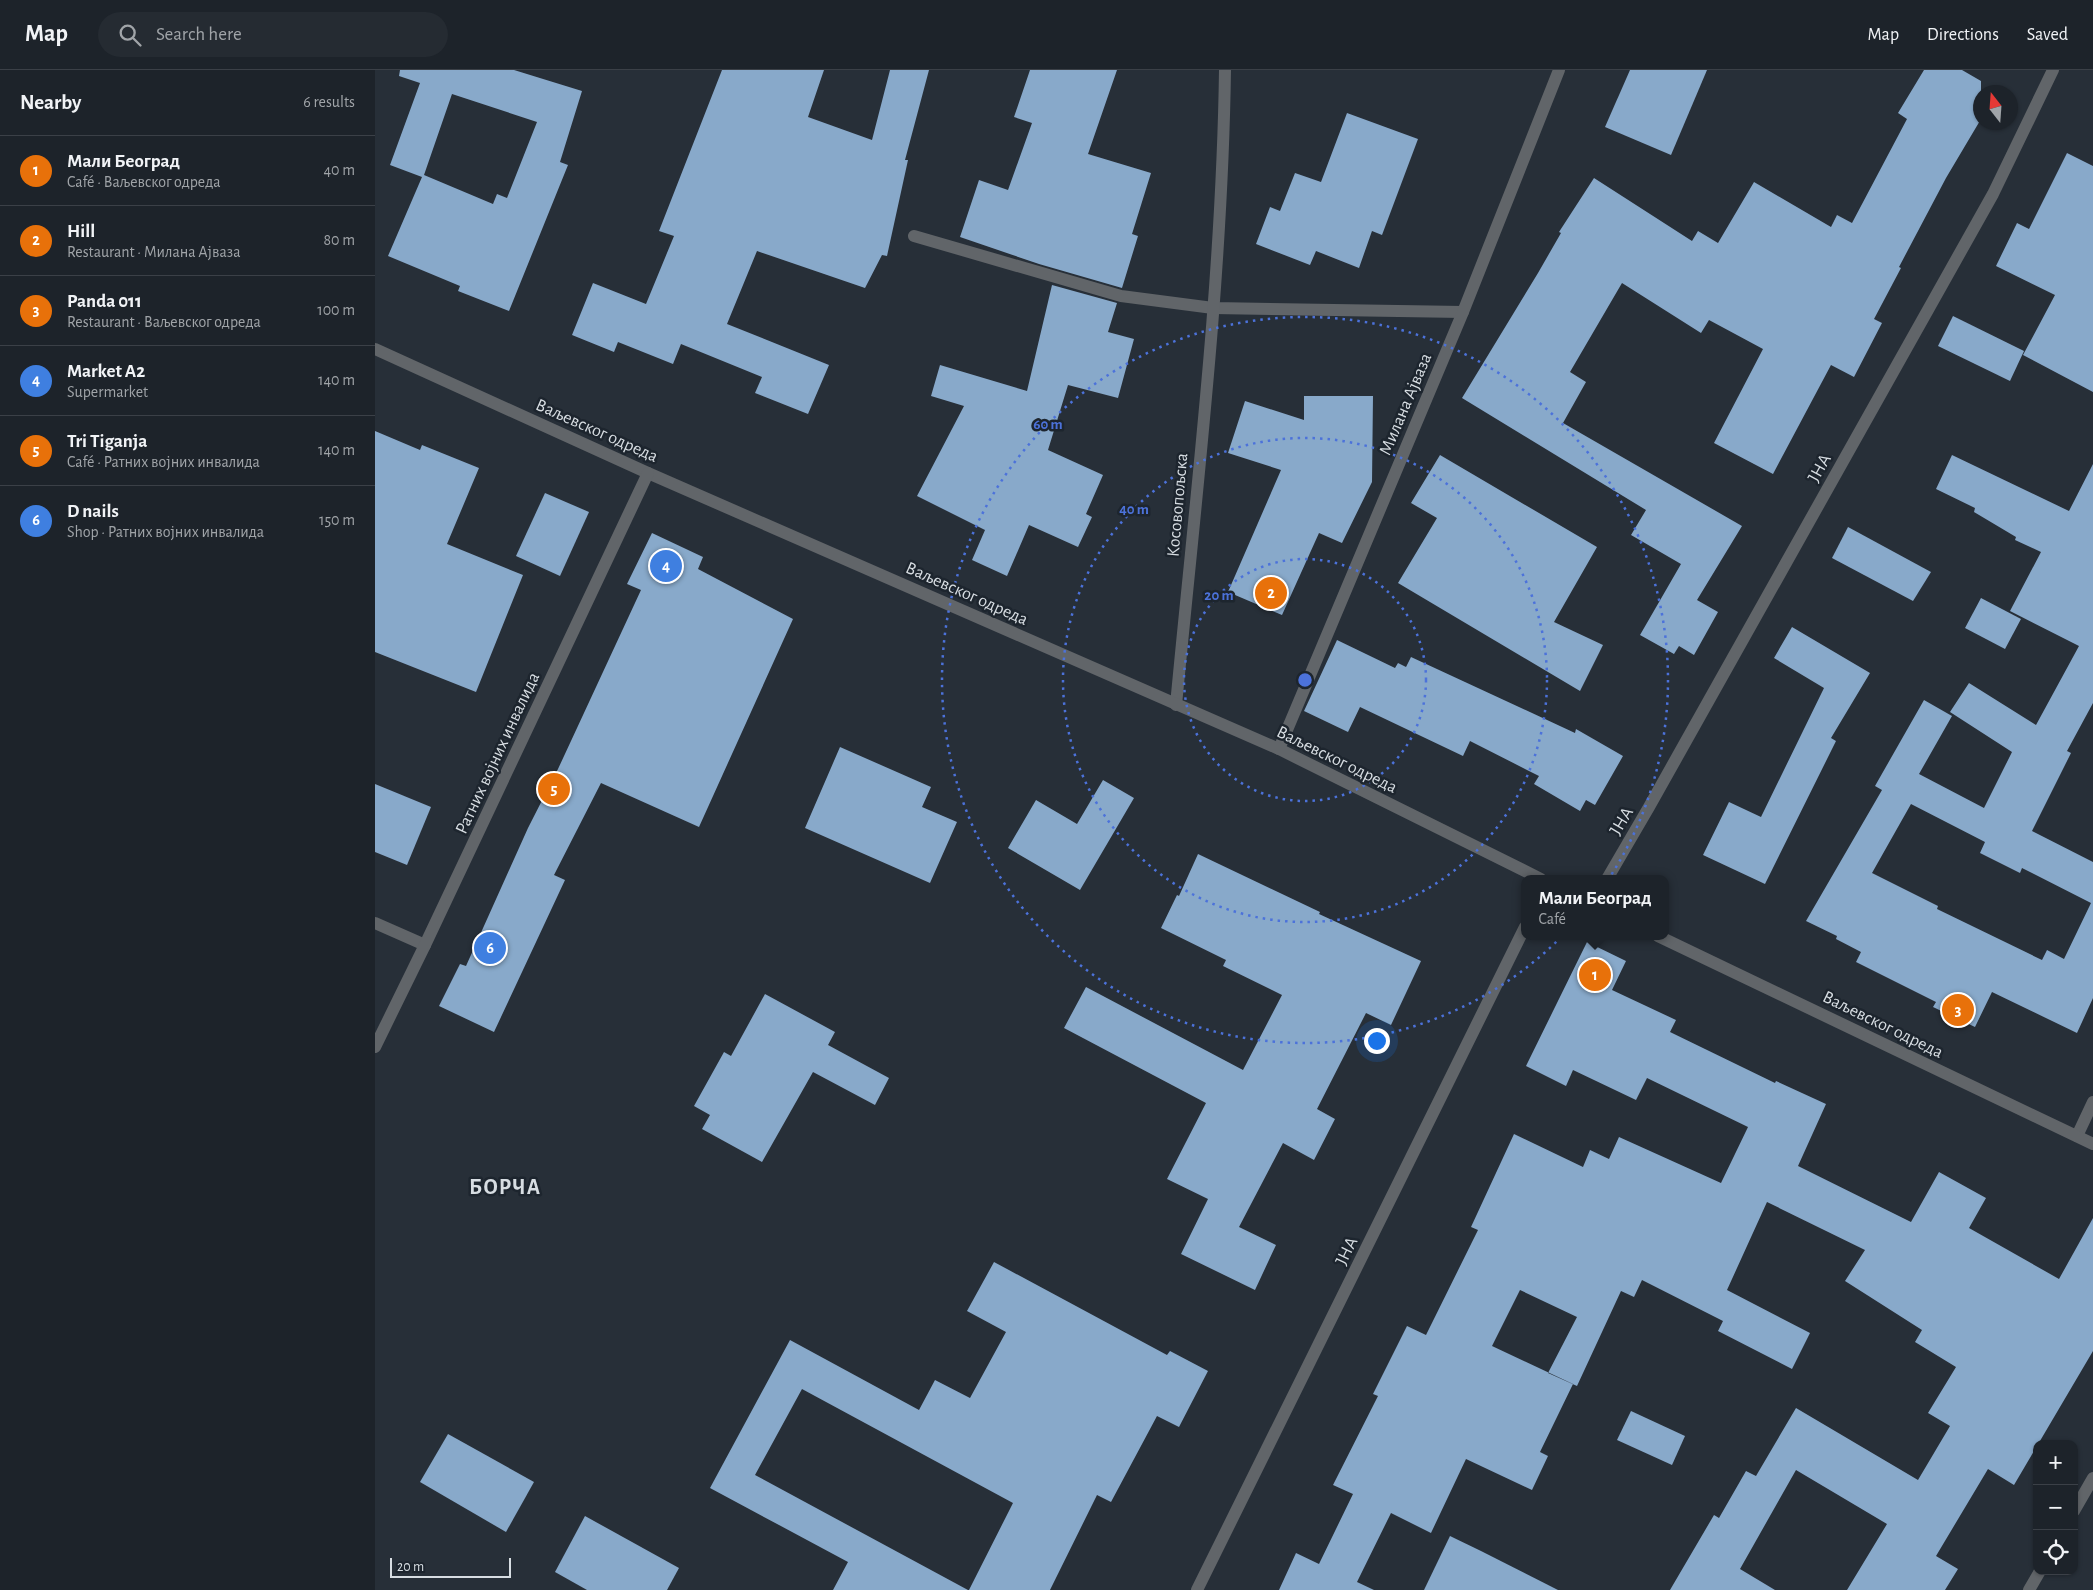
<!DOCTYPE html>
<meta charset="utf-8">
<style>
body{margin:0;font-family:"Alegreya Sans",sans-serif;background:#252b32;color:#f1f3f6}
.controls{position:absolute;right:15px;bottom:15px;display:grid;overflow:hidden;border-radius:10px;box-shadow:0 1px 4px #0004}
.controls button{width:45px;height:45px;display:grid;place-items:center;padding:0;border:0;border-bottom:1px solid #3b4047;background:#1d232a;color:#f1f3f6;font:25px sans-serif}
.compass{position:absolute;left:1598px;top:15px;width:45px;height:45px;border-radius:50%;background:#1d232a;box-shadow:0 1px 4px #0004;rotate:343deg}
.scale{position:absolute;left:15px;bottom:12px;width:121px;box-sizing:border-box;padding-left:5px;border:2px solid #d7dde2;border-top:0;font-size:14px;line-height:18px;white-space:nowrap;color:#d7dde2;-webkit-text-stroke:4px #1d252e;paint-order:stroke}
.you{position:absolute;left:1001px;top:970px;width:18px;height:18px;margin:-12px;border:4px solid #fff;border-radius:50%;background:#1a73e8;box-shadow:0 0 0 8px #1a73e833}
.badge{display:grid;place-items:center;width:32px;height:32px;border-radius:50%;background:#d0b736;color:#fff;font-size:16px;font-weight:700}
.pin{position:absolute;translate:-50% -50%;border:2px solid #fff;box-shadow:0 1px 5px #0006}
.popup{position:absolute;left:1146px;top:805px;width:148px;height:65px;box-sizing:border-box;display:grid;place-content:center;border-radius:10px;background:#1d232a;filter:drop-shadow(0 1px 4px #0005);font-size:16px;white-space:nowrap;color:#a0a4a8}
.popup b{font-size:19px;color:#f1f3f6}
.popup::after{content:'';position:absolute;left:50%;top:100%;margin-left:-10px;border:10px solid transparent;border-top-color:#1d232a}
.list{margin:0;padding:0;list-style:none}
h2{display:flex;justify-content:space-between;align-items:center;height:65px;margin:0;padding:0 20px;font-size:21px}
h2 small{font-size:16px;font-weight:400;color:#a0a4a8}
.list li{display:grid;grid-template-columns:32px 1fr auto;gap:15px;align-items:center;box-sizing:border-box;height:70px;padding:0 20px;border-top:1px solid #3b4047}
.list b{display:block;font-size:19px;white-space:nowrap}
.list p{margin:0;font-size:16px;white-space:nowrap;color:#a0a4a8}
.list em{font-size:16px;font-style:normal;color:#a0a4a8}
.icon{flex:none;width:28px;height:28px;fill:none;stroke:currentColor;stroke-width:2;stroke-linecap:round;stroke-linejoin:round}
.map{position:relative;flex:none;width:1718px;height:1520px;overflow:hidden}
header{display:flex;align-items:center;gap:30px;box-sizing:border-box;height:70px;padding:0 25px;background:#1d232a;border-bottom:1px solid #3b4047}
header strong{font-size:24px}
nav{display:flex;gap:28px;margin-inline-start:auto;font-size:18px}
.search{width:350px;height:45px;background:#252b32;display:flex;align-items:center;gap:12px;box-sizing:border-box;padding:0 18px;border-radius:28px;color:#a0a4a8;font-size:19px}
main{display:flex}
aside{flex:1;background:#1d232a}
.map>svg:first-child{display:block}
</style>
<header>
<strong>Map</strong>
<div class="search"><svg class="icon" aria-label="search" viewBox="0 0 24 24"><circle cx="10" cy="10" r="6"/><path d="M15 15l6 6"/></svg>Search here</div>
<nav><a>Map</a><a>Directions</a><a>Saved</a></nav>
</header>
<main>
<aside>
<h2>Nearby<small>6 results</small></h2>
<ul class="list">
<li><span class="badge" style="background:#e8710a">1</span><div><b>Мали Београд</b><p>Café · Ваљевског одреда</p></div><em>40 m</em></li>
<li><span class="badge" style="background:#e8710a">2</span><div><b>Hill</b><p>Restaurant · Милана Ајваза</p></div><em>80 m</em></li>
<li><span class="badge" style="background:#e8710a">3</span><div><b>Panda 011</b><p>Restaurant · Ваљевског одреда</p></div><em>100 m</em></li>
<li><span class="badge" style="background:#3f7fe0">4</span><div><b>Market A2</b><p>Supermarket</p></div><em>140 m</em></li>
<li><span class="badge" style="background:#e8710a">5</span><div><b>Tri Tiganja</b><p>Café · Ратних војних инвалида</p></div><em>140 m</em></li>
<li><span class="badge" style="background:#3f7fe0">6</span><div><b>D nails</b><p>Shop · Ратних војних инвалида</p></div><em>150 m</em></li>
</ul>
</aside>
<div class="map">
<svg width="1718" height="1520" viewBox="0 0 1718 1520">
<rect width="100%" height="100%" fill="#272f38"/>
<g fill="#88a9ca" fill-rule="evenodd">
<path d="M 25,0 L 139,0 L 207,21 L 185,92 L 193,95 L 134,241 L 83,221 L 85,216 L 13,186 L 47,107 L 15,95 L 45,13 L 24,6 ZM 77,24 L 162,52 L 132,128 L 122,124 L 118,134 L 49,105 Z"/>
<path d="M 347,0 L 449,0 L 433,47 L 497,70 L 515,0 L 554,0 L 530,90 L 533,90 L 512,186 L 507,185 L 490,218 L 382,181 L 352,254 L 454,295 L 433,344 L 380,323 L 387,307 L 306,274 L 298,294 L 243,272 L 239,282 L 197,265 L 218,213 L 271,234 L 299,166 L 284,161 Z"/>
<path d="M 655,0 L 742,0 L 713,84 L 776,103 L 757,164 L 763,166 L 747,218 L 664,194 L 585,167 L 604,110 L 633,120 L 657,53 L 639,47 Z"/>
<path d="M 1255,0 L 1332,0 L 1296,85 L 1230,57 Z"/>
<path d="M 1549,0 L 1587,0 L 1606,11 L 1606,49 L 1571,108 L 1524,197 L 1526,198 L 1499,249 L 1507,253 L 1479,307 L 1456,295 L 1398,404 L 1339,373 L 1388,279 L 1334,250 L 1326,263 L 1247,213 L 1195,302 L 1211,312 L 1188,353 L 1367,456 L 1322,530 L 1343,542 L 1319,585 L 1304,576 L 1299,584 L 1265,565 L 1306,494 L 1256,465 L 1271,440 L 1087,328 L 1163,203 L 1186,163 L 1184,162 L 1219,108 L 1317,171 L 1323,161 L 1343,173 L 1379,112 L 1456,157 L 1462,145 L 1477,153 L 1532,49 L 1523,43 Z"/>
<path d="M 972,43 L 1043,69 L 1007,165 L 997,161 L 984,198 L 941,181 L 935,195 L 881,174 L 895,137 L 905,141 L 920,103 L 946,112 Z"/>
<path d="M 1692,83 L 1718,96 L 1718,322 L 1648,285 L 1680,225 L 1621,196 L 1642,153 L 1654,159 Z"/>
<path d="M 677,215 L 742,233 L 733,262 L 759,269 L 743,328 L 693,315 L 673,380 L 728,405 L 711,444 L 717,447 L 703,477 L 654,455 L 632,506 L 597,490 L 610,460 L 542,426 L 589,336 L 556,326 L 565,295 L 652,321 Z"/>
<path d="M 1578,246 L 1649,281 L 1635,311 L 1563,276 Z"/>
<path d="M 929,326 L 998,326 L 997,412 L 967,473 L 944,463 L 907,545 L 853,522 L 906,400 L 853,383 L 870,331 L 929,350 Z"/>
<path d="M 0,361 L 45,380 L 47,375 L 104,398 L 72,474 L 148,505 L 101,622 L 0,582 Z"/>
<path d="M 1065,385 L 1222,477 L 1179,552 L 1228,575 L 1205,621 L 1023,513 L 1062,448 L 1036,433 Z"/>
<path d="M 1577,385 L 1694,441 L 1718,394 L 1718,633 L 1692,681 L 1696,683 L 1657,761 L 1718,792 L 1718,928 L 1702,963 L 1617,922 L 1600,957 L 1558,937 L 1561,932 L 1481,892 L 1486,882 L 1461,869 L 1462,866 L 1431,851 L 1507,720 L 1500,716 L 1549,630 L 1577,646 L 1544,704 L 1609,738 L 1637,682 L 1575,642 L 1594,613 L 1661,655 L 1704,576 L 1635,541 L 1666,482 L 1640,470 L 1641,467 L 1599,442 L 1600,438 L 1561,419 ZM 1536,734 L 1610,772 L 1605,783 L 1645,803 L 1647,798 L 1716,833 L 1689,889 L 1672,880 L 1667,890 L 1562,839 L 1563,836 L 1497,803 Z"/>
<path d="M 170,423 L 214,442 L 185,506 L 141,486 Z"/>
<path d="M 1473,457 L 1556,502 L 1538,531 L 1457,488 Z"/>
<path d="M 277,463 L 328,487 L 323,499 L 418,549 L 324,757 L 226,713 L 179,805 L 190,810 L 119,962 L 64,936 L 85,894 L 91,896 L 153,758 L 183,699 L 266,520 L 252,514 Z"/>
<path d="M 1606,528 L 1646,549 L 1630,579 L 1590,558 Z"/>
<path d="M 1417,557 L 1495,603 L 1456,668 L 1461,671 L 1390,814 L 1328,785 L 1354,732 L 1386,747 L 1449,618 L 1399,588 Z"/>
<path d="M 962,570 L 1020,598 L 1023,593 L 1031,597 L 1036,587 L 1200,663 L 1201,659 L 1248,686 L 1220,735 L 1211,730 L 1205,741 L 1159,714 L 1164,706 L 1095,671 L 1088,686 L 985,637 L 973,662 L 929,641 Z"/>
<path d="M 465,677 L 556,717 L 547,737 L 582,752 L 555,813 L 430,758 Z"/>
<path d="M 728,710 L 759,728 L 705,820 L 633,778 L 661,730 L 702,754 Z"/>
<path d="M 0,714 L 56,737 L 32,795 L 0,782 Z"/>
<path d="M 823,784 L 945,842 L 944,844 L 1046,891 L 1016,955 L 991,943 L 942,1039 L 960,1049 L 939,1090 L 908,1073 L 864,1157 L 901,1175 L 880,1220 L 806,1184 L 833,1129 L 792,1109 L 831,1033 L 689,958 L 711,917 L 868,1000 L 907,925 L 848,896 L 851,890 L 786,858 L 802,825 L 804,826 Z"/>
<path d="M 1212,872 L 1251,891 L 1237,920 L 1301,950 L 1295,962 L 1400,1013 L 1401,1011 L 1451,1034 L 1423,1096 L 1536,1152 L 1564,1102 L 1611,1128 L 1594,1158 L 1684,1209 L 1718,1148 L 1718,1281 L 1639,1415 L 1613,1399 L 1561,1486 L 1583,1499 L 1570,1520 L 1472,1520 L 1512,1454 L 1421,1400 L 1365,1499 L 1400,1520 L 1295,1520 L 1339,1445 L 1344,1448 L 1371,1401 L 1381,1406 L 1421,1338 L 1543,1410 L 1575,1356 L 1553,1343 L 1581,1297 L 1540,1272 L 1547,1260 L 1470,1211 L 1490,1180 L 1392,1132 L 1352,1220 L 1435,1263 L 1417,1299 L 1343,1261 L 1348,1251 L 1267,1210 L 1259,1227 L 1246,1221 L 1202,1316 L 1173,1303 L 1202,1247 L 1145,1220 L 1117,1276 L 1198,1314 L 1165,1382 L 1173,1386 L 1157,1420 L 1091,1389 L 1056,1463 L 1016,1443 L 982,1512 L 999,1520 L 904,1520 L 921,1483 L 944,1494 L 978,1424 L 958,1415 L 1003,1326 L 998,1324 L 1032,1256 L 1051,1265 L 1103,1160 L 1096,1157 L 1139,1064 L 1208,1097 L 1215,1080 L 1234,1089 L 1244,1067 L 1346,1113 L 1373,1057 L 1272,1008 L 1261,1030 L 1198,1000 L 1191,1016 L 1151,996 Z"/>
<path d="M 390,924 L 460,962 L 453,975 L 514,1008 L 500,1035 L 438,1002 L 387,1092 L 327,1059 L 335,1045 L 319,1036 L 349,982 L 356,986 Z"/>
<path d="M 619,1192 L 792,1285 L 795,1281 L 833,1301 L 804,1357 L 782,1346 L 736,1432 L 722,1425 L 675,1520 L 594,1520 L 638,1433 L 427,1319 L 380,1405 L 593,1520 L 458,1520 L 473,1492 L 335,1418 L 415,1270 L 544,1340 L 560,1310 L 595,1328 L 631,1262 L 592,1241 Z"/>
<path d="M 1256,1341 L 1310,1366 L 1297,1395 L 1242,1370 Z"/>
<path d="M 73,1364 L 159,1412 L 131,1462 L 45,1412 Z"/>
<path d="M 210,1446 L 304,1498 L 292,1520 L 212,1520 L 180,1502 Z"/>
<path d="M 1075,1466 L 1106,1481 L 1183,1520 L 1049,1520 Z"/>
</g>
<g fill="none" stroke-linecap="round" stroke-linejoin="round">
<g stroke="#616569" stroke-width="12">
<path d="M 539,166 L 746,226 L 838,238 L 1088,242"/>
<path d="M 801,635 C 821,424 847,212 850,0"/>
<path d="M 904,679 L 1088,242 L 1184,0"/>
<path d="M 1232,809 L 1274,737 L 1618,124 L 1678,0"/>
<path d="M 0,853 L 50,875"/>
<path d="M 1702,1066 L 1718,1032"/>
<path d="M 1699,1441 L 1718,1408"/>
<path d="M 822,1520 L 1150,857"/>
<path d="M 1654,1520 L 1665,1501"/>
</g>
<g stroke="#616569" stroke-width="12">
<path d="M 0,279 L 273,403 L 904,679 L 1166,809"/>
<path d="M 1283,866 L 1718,1074"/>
<path d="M 0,977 L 50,875 L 273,403"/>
</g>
</g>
<g fill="none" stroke="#4c72da" stroke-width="2.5" stroke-dasharray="2.5 5">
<circle cx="930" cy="610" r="121"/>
<circle cx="930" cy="610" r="242"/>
<circle cx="930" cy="610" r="363"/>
</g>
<g text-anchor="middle" stroke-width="5" stroke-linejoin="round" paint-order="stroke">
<g font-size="18" fill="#d7dde2" stroke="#1d252e">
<text transform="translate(1030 334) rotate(-67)" y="6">Милана Ајваза</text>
<text transform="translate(222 360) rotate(24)" y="6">Ваљевског одреда</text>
<text transform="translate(1444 398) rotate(-61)" y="6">ЈНА</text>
<text transform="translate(802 435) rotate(-85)" y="6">Косовопољска</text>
<text transform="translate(592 523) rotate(24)" y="6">Ваљевског одреда</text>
<text transform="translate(122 683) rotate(-65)" y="6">Ратних војних инвалида</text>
<text transform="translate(962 689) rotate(26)" y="6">Ваљевског одреда</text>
<text transform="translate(1246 751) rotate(-59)" y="6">ЈНА</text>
<text transform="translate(1508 954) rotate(26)" y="6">Ваљевског одреда</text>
<text transform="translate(971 1181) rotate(-64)" y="6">ЈНА</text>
</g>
<g font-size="22" font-weight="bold" letter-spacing="1" fill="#d7dde2" stroke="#1d252e">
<text x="130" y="1124">БОРЧА</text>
</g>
</g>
<circle cx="930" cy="610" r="8" fill="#4c72da" stroke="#1d252e" stroke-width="2.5"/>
<g font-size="15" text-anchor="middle" font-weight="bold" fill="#4c72da" stroke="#1d252e" stroke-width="5" stroke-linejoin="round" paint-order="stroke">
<text x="673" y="359">60 m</text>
<text x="759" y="444">40 m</text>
<text x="844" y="530">20 m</text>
</g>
</svg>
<div class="controls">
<button>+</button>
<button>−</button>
<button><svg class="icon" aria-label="locate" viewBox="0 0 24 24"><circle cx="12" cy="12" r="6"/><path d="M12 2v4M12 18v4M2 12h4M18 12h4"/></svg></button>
</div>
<svg class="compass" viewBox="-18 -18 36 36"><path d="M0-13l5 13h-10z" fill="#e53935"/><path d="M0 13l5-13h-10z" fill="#a0a4a8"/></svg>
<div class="scale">20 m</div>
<div class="you"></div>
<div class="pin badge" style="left:1220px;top:905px;background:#e8710a">1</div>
<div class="popup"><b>Мали Београд</b>Café</div>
<div class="pin badge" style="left:896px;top:523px;background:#e8710a">2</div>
<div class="pin badge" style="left:1583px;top:940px;background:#e8710a">3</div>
<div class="pin badge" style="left:291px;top:496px;background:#3f7fe0">4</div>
<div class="pin badge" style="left:179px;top:719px;background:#e8710a">5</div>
<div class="pin badge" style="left:115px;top:878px;background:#3f7fe0">6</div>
</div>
</main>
